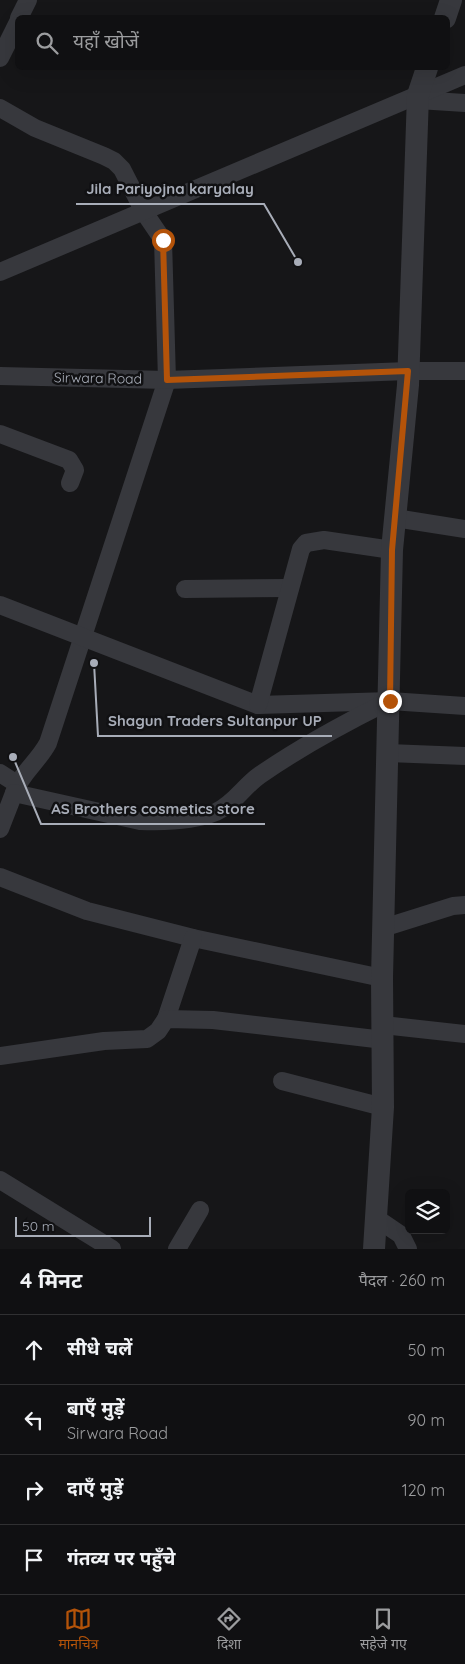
<!DOCTYPE html>
<html lang="hi">
<meta charset="utf-8">
<style>
body{margin:0;font-family:Quicksand,"Noto Sans Devanagari",sans-serif;background:#1e1e20;color:#f1f3f6}
.controls{position:absolute;right:15px;bottom:15px;display:grid;overflow:hidden;border-radius:8px;box-shadow:0 5px 20px #0002}
.controls button{width:45px;height:45px;display:grid;place-items:center;padding:0;border:0;border-bottom:1px solid #303032;background:#101012;color:#f1f3f6;font:25px sans-serif}
.scale{position:absolute;left:15px;bottom:12px;width:136px;box-sizing:border-box;padding-left:5px;border:2px solid #a8adb8;border-top:0;font-size:14px;line-height:18px;white-space:nowrap;color:#a8adb8;-webkit-text-stroke:4px #111113;paint-order:stroke}
.stop{position:absolute;width:15px;height:15px;margin:-11px;border:4px solid #b45309;border-radius:50%;background:#fff}
.stop.end{background:#b45309;border-color:#fff;box-shadow:0 1px 5px #0008}
.list{margin:0;padding:0;list-style:none}
h2{display:flex;justify-content:space-between;align-items:center;height:65px;margin:0;padding:0 20px;font-size:21px}
h2 small{font-size:16px;font-weight:400;color:#9c9d9f}
.list li{display:grid;grid-template-columns:32px 1fr auto;gap:15px;align-items:center;box-sizing:border-box;height:70px;padding:0 20px;border-top:1px solid #303032}
.list b{display:block;font-size:19px;white-space:nowrap}
.list p{margin:0;font-size:16px;white-space:nowrap;color:#9c9d9f}
.list em{font-size:16px;font-style:normal;color:#9c9d9f}
.icon{flex:none;width:28px;height:28px;fill:none;stroke:currentColor;stroke-width:2;stroke-linecap:round;stroke-linejoin:round}
.map{position:relative;flex:none;width:465px;height:1249px;overflow:hidden}
.search{position:absolute;background:#101012;box-shadow:0 5px 20px #0002;left:15px;right:15px;top:15px;height:55px;display:flex;align-items:center;gap:12px;box-sizing:border-box;padding:0 18px;border-radius:8px;color:#9c9d9f;font-size:19px}
.sheet{height:345px;background:#101012}
nav{display:flex;justify-content:space-around;align-items:center;box-sizing:border-box;height:70px;border-top:1px solid #303032;background:#101012;font-size:14px;color:#9c9d9f}
nav a{display:grid;justify-items:center;gap:2px}
nav .on{color:#b45309}
.map>svg:first-child{display:block}
</style>
<div class="map">
<svg width="465" height="1249" viewBox="0 0 465 1249">
<rect width="100%" height="100%" fill="#161618"/>
<g fill="none" stroke-linecap="round" stroke-linejoin="round">
<g stroke="#37383d" stroke-width="18">
<path d="M 19,18 L 28,0"/>
<path d="M 0,58 L 18,22"/>
<path d="M 418,100 L 465,103"/>
<path d="M 0,108 L 35,128 L 104,156 L 114,161 L 122,169 L 144,212 L 163,240 L 167,380 L 48,743 C 38,762 21,773 14,793"/>
<path d="M 0,272 L 465,75"/>
<path d="M 0,376 L 167,380 L 408,371 L 465,371"/>
<path d="M 0,434 L 69,460 L 75,470 L 70,483"/>
<path d="M 395,518 L 465,529"/>
<path d="M 185,589 L 290,588"/>
<path d="M 0,605 L 258,705 L 390,701 L 465,706"/>
<path d="M 258,705 L 301,549 L 306,543 L 324,540 L 392,550"/>
<path d="M 388,753 L 465,756"/>
<path d="M 0,773 L 17,784"/>
<path d="M 0,829 L 14,793 L 140,821 C 164,822 194,821 216,812 C 234,804 244,786 260,775 C 299,748 341,725 383,704"/>
<path d="M 0,877 L 87,911 L 193,938 L 382,978"/>
<path d="M 383,928 L 453,906 L 465,905"/>
<path d="M 166,1019 L 193,938"/>
<path d="M 383,1025 L 465,1034"/>
<path d="M 0,1056 L 104,1041 L 147,1039 L 158,1031 L 166,1019 L 213,1020 L 384,1040"/>
<path d="M 282,1081 L 383,1107"/>
<path d="M 0,1180 L 112,1249"/>
<path d="M 376,1218 L 401,1235 L 408,1249"/>
<path d="M 177,1249 L 200,1210"/>
</g>
<g stroke="#37383d" stroke-width="22">
<path d="M 445,18 L 451,0"/>
<path d="M 374,1249 L 383,1107 L 382,978 L 392,550 L 408,385 L 418,95 L 427,68"/>
</g>
</g>
<g fill="none" stroke-linecap="round" stroke-linejoin="round">
<path stroke="#b45309" stroke-width="6" d="M 163,240 L 167,380 L 408,371 L 392,550 L 390,701"/>
</g>
<g text-anchor="middle" stroke-width="5" stroke-linejoin="round" paint-order="stroke">
<g font-size="14" fill="#a8adb8" stroke="#111113">
<text transform="translate(98 378) rotate(1)" y="5">Sirwara Road</text>
</g>
</g>
<path fill="none" stroke="#a8adb8" stroke-width="2" d="M298 262L264 204H76M94 663L98 736H332M13 757L41 824H265"/>
<g fill="#a8adb8" stroke="#111113" stroke-width="2">
<circle cx="298" cy="262" r="5"/>
<circle cx="94" cy="663" r="5"/>
<circle cx="13" cy="757" r="5"/>
</g>
<g font-size="15" text-anchor="middle" font-weight="bold" fill="#a8adb8" stroke="#111113" stroke-width="5" stroke-linejoin="round" paint-order="stroke">
<text x="170" y="194">Jila Pariyojna karyalay</text>
<text x="215" y="726">Shagun Traders Sultanpur UP</text>
<text x="153" y="814">AS Brothers cosmetics store</text>
</g>
</svg>
<div class="controls">
<button><svg class="icon" aria-label="layers" viewBox="0 0 24 24"><path d="M12 4l9 5-9 5-9-5zM3 14l9 5 9-5"/></svg></button>
</div>
<div class="scale">50 m</div>
<div class="stop" style="left:163px;top:240px"></div>
<div class="stop end" style="left:390px;top:701px"></div>
<div class="search"><svg class="icon" aria-label="search" viewBox="0 0 24 24"><circle cx="10" cy="10" r="6"/><path d="M15 15l6 6"/></svg>यहाँ खोजें</div>
</div>
<section class="sheet">
<h2>4 मिनट<small>पैदल · 260 m</small></h2>
<ul class="list">
<li><svg class="icon" aria-label="ahead" viewBox="0 0 24 24"><path d="M12 20V5M6 11l6-6 6 6"/></svg><div><b>सीधे चलें</b></div><em>50 m</em></li>
<li><svg class="icon" aria-label="left" viewBox="0 0 24 24"><path d="M17 20v-9H6M10 6l-5 5 5 5"/></svg><div><b>बाएँ मुड़ें</b><p>Sirwara Road</p></div><em>90 m</em></li>
<li><svg class="icon" aria-label="right" viewBox="0 0 24 24"><path d="M7 20v-9h11M14 6l5 5-5 5"/></svg><div><b>दाएँ मुड़ें</b></div><em>120 m</em></li>
<li><svg class="icon" aria-label="arrive" viewBox="0 0 24 24"><path d="M6 21V4h12l-3 4 3 4H6"/></svg><div><b>गंतव्य पर पहुँचे</b></div></li>
</ul>
</section>
<nav>
<a class="on"><svg class="icon" aria-label="map" viewBox="0 0 24 24"><path d="M3 6l6-2 6 2 6-2v14l-6 2-6-2-6 2zM9 4v14M15 6v14"/></svg>मानचित्र</a>
<a><svg class="icon" aria-label="directions" viewBox="0 0 24 24"><path d="M12 3l9 9-9 9-9-9zM9 14v-3h6M13 9l2 2-2 2"/></svg>दिशा</a>
<a><svg class="icon" aria-label="saved" viewBox="0 0 24 24"><path d="M7 4h10v16l-5-4-5 4z"/></svg>सहेजे गए</a>
</nav>
